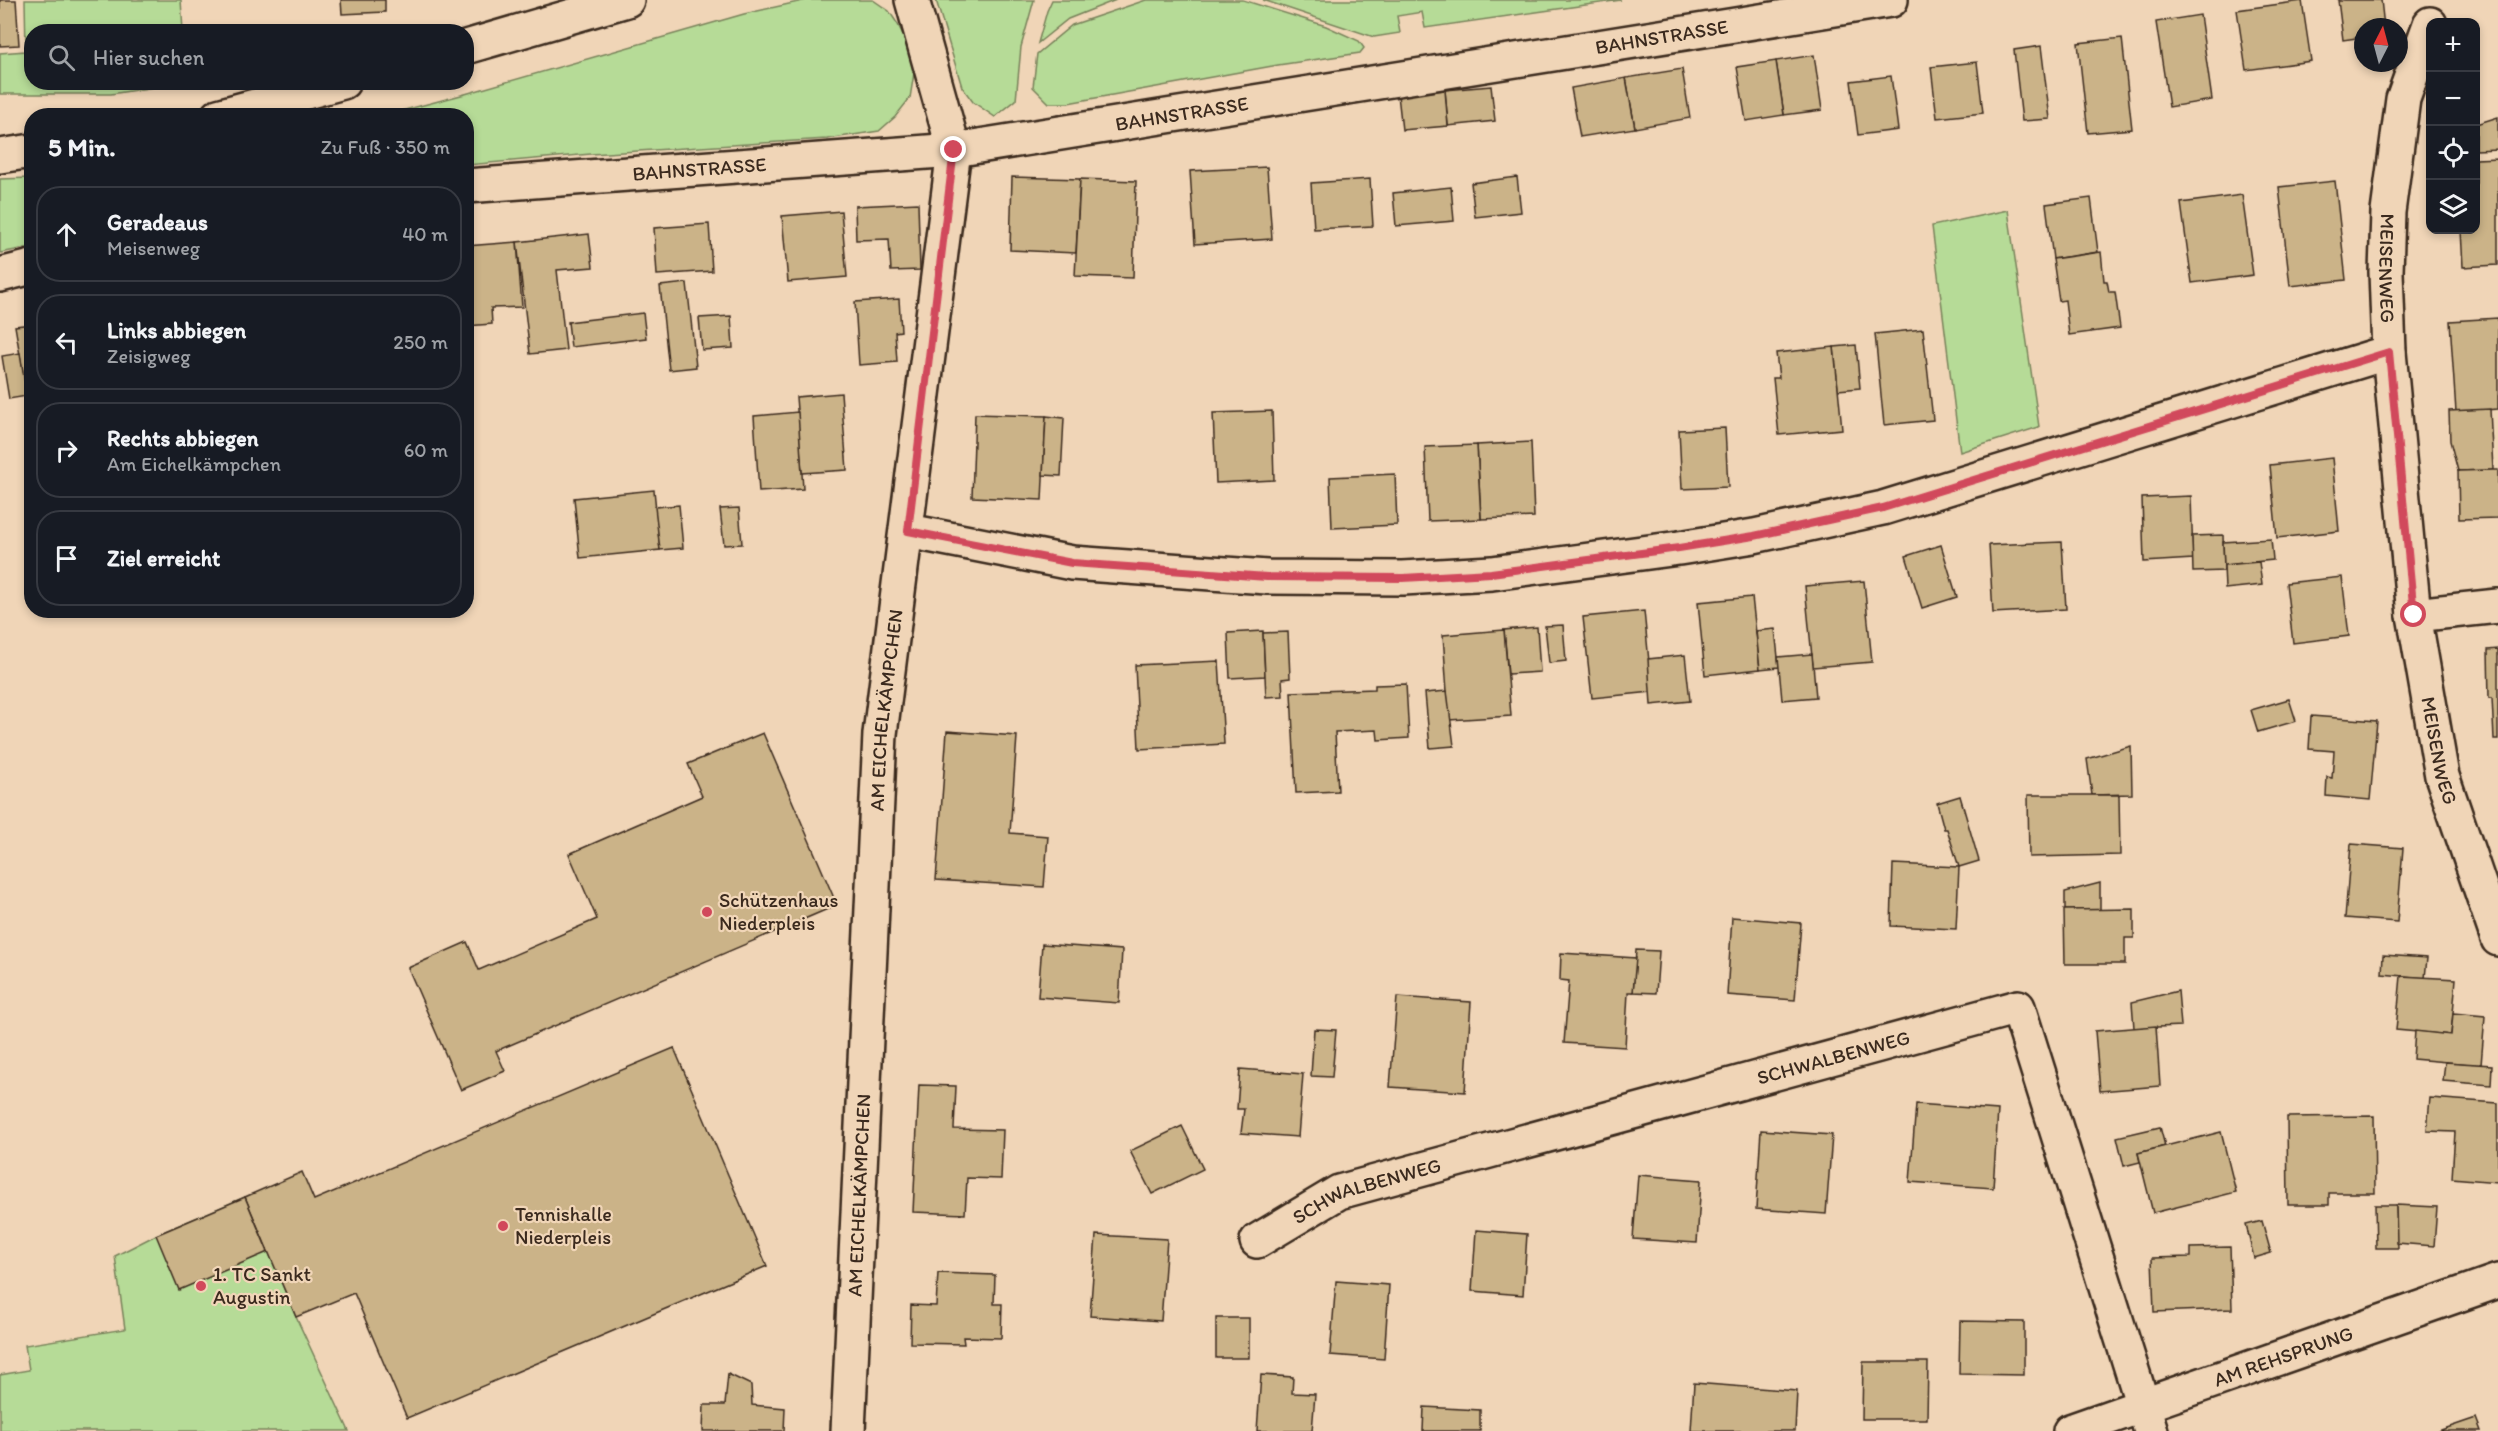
<!DOCTYPE html>
<html lang="de">
<meta charset="utf-8">
<style>
body{margin:0;font-family:Itim,sans-serif;background:#242831;color:#f1f3f6}
.controls{position:absolute;right:18px;top:18px;display:grid;overflow:hidden;border-radius:12px;box-shadow:0 3px 9px #0003}
.controls button{width:54px;height:54px;display:grid;place-items:center;padding:0;border:0;border-bottom:2px solid #363941;background:#171b24;color:#f1f3f6;font:30px sans-serif}
.compass{position:absolute;left:2354px;top:18px;width:54px;height:54px;border-radius:50%;background:#171b24;box-shadow:0 3px 9px #0003;rotate:6deg}
.stop{position:absolute;width:18px;height:18px;margin:-14px;border:4px solid #d1495b;border-radius:50%;background:#fff}
.stop.end{background:#d1495b;border-color:#fff;box-shadow:0 2px 6px #0008}
.list{margin:0;padding:0;list-style:none}
h2{display:flex;justify-content:space-between;align-items:center;height:78px;margin:0;padding:0 24px;font-size:26px}
h2 small{font-size:20px;font-weight:400;color:#9ea1a6}
.list li{display:grid;grid-template-columns:39px 1fr auto;gap:18px;align-items:center;box-sizing:border-box;height:96px;margin:0 12px 12px;padding:0 12px;border:2px solid #363941;border-radius:24px}
.list b{display:block;font-size:22px;white-space:nowrap}
.list p{margin:0;font-size:20px;white-space:nowrap;color:#9ea1a6}
.list em{font-size:20px;font-style:normal;color:#9ea1a6}
.icon{flex:none;width:33px;height:33px;fill:none;stroke:currentColor;stroke-width:2;stroke-linecap:round;stroke-linejoin:round}
.map{position:relative;flex:none;width:2498px;height:1431px;overflow:hidden}
.search{position:absolute;background:#171b24;box-shadow:0 3px 9px #0003;left:24px;top:24px;width:450px;height:66px;display:flex;align-items:center;gap:15px;box-sizing:border-box;padding:0 21px;border-radius:24px;color:#9ea1a6;font-size:22px}
.panel{position:absolute;background:#171b24;box-shadow:0 3px 9px #0003;left:24px;top:108px;width:450px;height:510px;border-radius:24px}
.map>svg:first-child{display:block}
</style>
<div class="map">
<svg width="2498" height="1431" viewBox="0 0 2498 1431">
<rect width="100%" height="100%" fill="#f0d5b7"/>
<filter id="ink" filterUnits="userSpaceOnUse"><feTurbulence type="fractalNoise" baseFrequency=".0167" numOctaves="2"/><feDisplacementMap in="SourceGraphic" scale="12" xChannelSelector="R" yChannelSelector="G"/><feConvolveMatrix kernelMatrix="1 2 1 2 8 2 1 2 1" color-interpolation-filters="sRGB"/></filter>
<g filter="url(#ink)">
<g fill="#b6db97" stroke="#78825a" stroke-width="1.5">
<path d="M 25,0 L 181,0 L 183,31 L 32,32 L 32,82 L 180,83 L 111,94 L 0,94 L 0,53 L 26,51 Z"/>
<path d="M 807,0 L 873,0 L 889,11 L 897,23 L 907,42 L 914,73 L 910,98 L 895,117 L 879,131 L 827,139 L 591,154 L 467,165 L 466,116 L 382,116 L 465,94 L 744,14 Z"/>
<path d="M 936,0 L 1034,0 L 1021,47 L 1016,100 L 995,117 L 973,102 L 962,87 Z"/>
<path d="M 1052,0 L 1116,0 L 1068,19 L 1038,43 L 1047,11 Z"/>
<path d="M 1146,0 L 1243,0 L 1326,26 L 1359,41 L 1364,48 L 1360,53 L 1278,65 L 1068,103 L 1049,103 L 1033,87 L 1037,54 L 1072,25 Z"/>
<path d="M 1263,0 L 1621,0 L 1425,28 L 1422,12 L 1397,16 L 1400,33 L 1374,37 Z"/>
<path d="M 31,178 L 31,247 L 0,253 L 0,179 Z"/>
<path d="M 2008,210 L 2039,427 L 1960,452 L 1932,226 Z"/>
<path d="M 245,1197 L 296,1317 L 349,1431 L 0,1431 L 0,1375 L 29,1370 L 25,1345 L 125,1329 L 115,1256 L 156,1235 Z"/>
</g>
<g fill="#cbb388" stroke="#3b2a1e" stroke-width="1.5">
<path d="M 0,0 L 16,0 L 19,45 L 0,46 Z"/>
<path d="M 341,0 L 385,0 L 385,12 L 342,14 Z"/>
<path d="M 2338,0 L 2381,0 L 2384,27 L 2363,27 L 2363,37 L 2343,40 Z"/>
<path d="M 2302,1 L 2311,61 L 2246,70 L 2237,10 Z"/>
<path d="M 2200,15 L 2212,100 L 2169,107 L 2156,22 Z"/>
<path d="M 2122,38 L 2132,129 L 2088,133 L 2078,43 Z"/>
<path d="M 2041,46 L 2050,119 L 2022,121 L 2014,50 Z"/>
<path d="M 1814,55 L 1822,110 L 1784,115 L 1776,61 Z"/>
<path d="M 1776,61 L 1784,115 L 1746,121 L 1737,67 Z"/>
<path d="M 1977,62 L 1983,113 L 1937,118 L 1931,67 Z"/>
<path d="M 1682,69 L 1690,118 L 1635,128 L 1626,78 Z"/>
<path d="M 1891,76 L 1898,130 L 1858,135 L 1851,81 Z"/>
<path d="M 1626,78 L 1635,128 L 1580,137 L 1571,88 Z"/>
<path d="M 1491,86 L 1495,121 L 1448,126 L 1445,90 Z"/>
<path d="M 1445,90 L 1448,126 L 1402,130 L 1398,95 Z"/>
<path d="M 2498,117 L 2498,149 L 2476,150 L 2476,124 Z"/>
<path d="M 2498,158 L 2498,265 L 2463,267 L 2461,230 L 2476,230 L 2476,159 Z"/>
<path d="M 1267,167 L 1272,239 L 1195,244 L 1190,171 Z"/>
<path d="M 1012,177 L 1080,179 L 1076,253 L 1010,250 Z"/>
<path d="M 1517,177 L 1521,212 L 1475,217 L 1471,183 Z"/>
<path d="M 1080,179 L 1136,181 L 1133,278 L 1075,276 Z"/>
<path d="M 1370,179 L 1373,226 L 1314,229 L 1311,183 Z"/>
<path d="M 2335,181 L 2346,280 L 2290,286 L 2279,187 Z"/>
<path d="M 1451,187 L 1454,221 L 1396,226 L 1393,193 Z"/>
<path d="M 2242,195 L 2253,275 L 2192,283 L 2181,203 Z"/>
<path d="M 2091,198 L 2098,252 L 2053,259 L 2046,204 Z"/>
<path d="M 918,203 L 920,270 L 891,271 L 889,239 L 856,240 L 855,206 Z"/>
<path d="M 841,211 L 847,277 L 788,282 L 782,216 Z"/>
<path d="M 709,224 L 712,271 L 657,275 L 654,228 Z"/>
<path d="M 589,234 L 593,267 L 557,270 L 566,350 L 530,354 L 517,242 Z"/>
<path d="M 517,242 L 522,307 L 491,308 L 492,324 L 466,326 L 466,246 Z"/>
<path d="M 2101,252 L 2104,281 L 2107,281 L 2109,292 L 2115,292 L 2120,328 L 2069,335 L 2065,300 L 2059,301 L 2053,259 Z"/>
<path d="M 687,283 L 696,367 L 669,370 L 660,286 Z"/>
<path d="M 899,299 L 901,331 L 895,332 L 897,362 L 859,365 L 855,302 Z"/>
<path d="M 643,313 L 646,338 L 571,347 L 568,322 Z"/>
<path d="M 731,316 L 733,348 L 702,350 L 699,318 Z"/>
<path d="M 2498,318 L 2498,409 L 2456,412 L 2450,321 Z"/>
<path d="M 32,324 L 32,396 L 27,396 L 15,326 Z"/>
<path d="M 1923,329 L 1933,420 L 1884,425 L 1875,334 Z"/>
<path d="M 1856,345 L 1860,388 L 1838,390 L 1834,347 Z"/>
<path d="M 1834,347 L 1842,429 L 1779,435 L 1773,378 L 1779,378 L 1776,353 Z"/>
<path d="M 20,353 L 27,396 L 9,399 L 2,356 Z"/>
<path d="M 841,393 L 847,470 L 802,473 L 796,397 Z"/>
<path d="M 2490,409 L 2493,470 L 2458,471 L 2450,441 L 2449,411 Z"/>
<path d="M 1272,411 L 1274,480 L 1216,483 L 1213,413 Z"/>
<path d="M 798,412 L 803,489 L 759,492 L 754,416 Z"/>
<path d="M 975,414 L 1046,416 L 1042,500 L 972,497 Z"/>
<path d="M 1046,416 L 1064,418 L 1061,476 L 1043,475 Z"/>
<path d="M 1725,428 L 1728,487 L 1682,489 L 1679,430 Z"/>
<path d="M 1531,442 L 1534,517 L 1481,519 L 1477,445 Z"/>
<path d="M 1477,445 L 1481,519 L 1428,521 L 1425,447 Z"/>
<path d="M 2332,458 L 2339,531 L 2277,538 L 2270,465 Z"/>
<path d="M 2493,470 L 2498,470 L 2498,518 L 2459,519 L 2458,471 Z"/>
<path d="M 1395,474 L 1397,525 L 1332,528 L 1330,477 Z"/>
<path d="M 654,490 L 660,550 L 580,558 L 574,498 Z"/>
<path d="M 2191,496 L 2193,559 L 2144,562 L 2142,498 Z"/>
<path d="M 679,505 L 683,548 L 660,550 L 655,507 Z"/>
<path d="M 739,508 L 742,544 L 724,545 L 720,509 Z"/>
<path d="M 2223,535 L 2224,571 L 2193,572 L 2192,536 Z"/>
<path d="M 2271,539 L 2273,560 L 2224,565 L 2223,542 Z"/>
<path d="M 2062,542 L 2066,609 L 1993,613 L 1989,545 Z"/>
<path d="M 1941,545 L 1957,597 L 1922,608 L 1906,556 Z"/>
<path d="M 2259,562 L 2262,585 L 2225,589 L 2224,565 Z"/>
<path d="M 2342,577 L 2349,636 L 2293,643 L 2286,583 Z"/>
<path d="M 1864,581 L 1872,662 L 1813,667 L 1805,586 Z"/>
<path d="M 1752,597 L 1760,669 L 1705,675 L 1698,602 Z"/>
<path d="M 1644,611 L 1652,692 L 1592,698 L 1583,617 Z"/>
<path d="M 1563,625 L 1566,661 L 1549,663 L 1545,626 Z"/>
<path d="M 1537,627 L 1540,672 L 1508,674 L 1504,630 Z"/>
<path d="M 1775,629 L 1779,667 L 1760,669 L 1756,631 Z"/>
<path d="M 1504,630 L 1511,716 L 1449,720 L 1443,635 Z"/>
<path d="M 1263,631 L 1265,676 L 1230,678 L 1228,633 Z"/>
<path d="M 1288,632 L 1290,678 L 1282,679 L 1283,696 L 1266,697 L 1263,633 Z"/>
<path d="M 2498,649 L 2498,739 L 2494,739 L 2492,698 L 2489,698 L 2488,650 Z"/>
<path d="M 1812,654 L 1816,697 L 1782,700 L 1778,657 Z"/>
<path d="M 1685,655 L 1690,701 L 1651,705 L 1648,659 Z"/>
<path d="M 1219,661 L 1224,744 L 1139,749 L 1135,665 Z"/>
<path d="M 1406,684 L 1409,738 L 1378,740 L 1377,730 L 1335,732 L 1338,791 L 1296,793 L 1291,692 L 1375,689 L 1375,685 Z"/>
<path d="M 1447,691 L 1454,746 L 1430,748 L 1425,693 Z"/>
<path d="M 2289,699 L 2296,721 L 2258,732 L 2251,710 Z"/>
<path d="M 2311,716 L 2377,721 L 2370,800 L 2326,796 L 2327,777 L 2332,778 L 2334,751 L 2309,749 Z"/>
<path d="M 947,731 L 1017,736 L 1010,833 L 1048,836 L 1044,887 L 936,880 Z"/>
<path d="M 763,733 L 837,905 L 496,1051 L 505,1071 L 461,1090 L 408,968 L 467,942 L 479,970 L 597,919 L 569,854 L 702,796 L 688,764 Z"/>
<path d="M 2131,746 L 2132,794 L 2092,795 L 2087,759 Z"/>
<path d="M 2028,795 L 2119,795 L 2120,855 L 2029,857 Z"/>
<path d="M 1960,796 L 1979,861 L 1959,867 L 1947,829 L 1944,829 L 1937,803 Z"/>
<path d="M 2351,844 L 2403,848 L 2397,922 L 2345,918 Z"/>
<path d="M 1893,864 L 1959,867 L 1956,929 L 1891,926 Z"/>
<path d="M 2100,883 L 2100,910 L 2065,910 L 2065,892 Z"/>
<path d="M 2134,909 L 2134,938 L 2125,938 L 2125,964 L 2065,964 L 2064,910 Z"/>
<path d="M 1732,917 L 1801,923 L 1795,1000 L 1727,995 Z"/>
<path d="M 1042,944 L 1122,950 L 1119,1003 L 1038,997 Z"/>
<path d="M 1636,950 L 1659,951 L 1656,993 L 1633,992 Z"/>
<path d="M 1561,953 L 1636,958 L 1633,992 L 1628,992 L 1625,1047 L 1564,1043 L 1569,981 L 1560,980 Z"/>
<path d="M 2383,955 L 2427,958 L 2425,978 L 2382,974 Z"/>
<path d="M 2401,976 L 2456,979 L 2451,1035 L 2396,1030 Z"/>
<path d="M 2178,991 L 2181,1026 L 2134,1028 L 2132,1002 Z"/>
<path d="M 1397,997 L 1471,1002 L 1465,1092 L 1390,1087 Z"/>
<path d="M 2453,1013 L 2485,1016 L 2481,1065 L 2413,1059 L 2415,1031 L 2451,1035 Z"/>
<path d="M 2156,1026 L 2160,1086 L 2100,1091 L 2095,1031 Z"/>
<path d="M 1314,1029 L 1336,1030 L 1332,1077 L 1311,1076 Z"/>
<path d="M 674,1048 L 767,1266 L 407,1418 L 354,1293 L 296,1317 L 245,1197 L 302,1172 L 314,1200 Z"/>
<path d="M 2445,1062 L 2492,1065 L 2491,1085 L 2443,1081 Z"/>
<path d="M 1240,1069 L 1303,1074 L 1298,1137 L 1241,1133 L 1244,1109 L 1237,1109 Z"/>
<path d="M 919,1085 L 956,1086 L 954,1129 L 1003,1130 L 1001,1179 L 967,1178 L 965,1214 L 913,1212 Z"/>
<path d="M 2430,1098 L 2498,1103 L 2498,1182 L 2452,1178 L 2455,1132 L 2427,1131 Z"/>
<path d="M 1916,1104 L 1998,1110 L 1993,1188 L 1910,1182 Z"/>
<path d="M 2374,1116 L 2375,1193 L 2329,1193 L 2329,1205 L 2288,1205 L 2287,1117 Z"/>
<path d="M 1182,1126 L 1203,1169 L 1152,1194 L 1130,1151 Z"/>
<path d="M 2160,1127 L 2165,1146 L 2138,1153 L 2140,1162 L 2124,1166 L 2117,1137 Z"/>
<path d="M 1761,1130 L 1832,1135 L 1826,1214 L 1756,1209 Z"/>
<path d="M 2221,1132 L 2236,1192 L 2153,1213 L 2138,1153 Z"/>
<path d="M 1638,1175 L 1701,1180 L 1697,1243 L 1633,1239 Z"/>
<path d="M 245,1197 L 268,1252 L 179,1290 L 156,1235 Z"/>
<path d="M 2375,1205 L 2396,1205 L 2398,1248 L 2376,1248 Z"/>
<path d="M 2396,1205 L 2437,1207 L 2434,1246 L 2397,1243 Z"/>
<path d="M 2262,1221 L 2271,1253 L 2254,1258 L 2246,1225 Z"/>
<path d="M 1476,1230 L 1527,1234 L 1523,1295 L 1472,1291 Z"/>
<path d="M 1096,1235 L 1167,1239 L 1161,1321 L 1090,1316 Z"/>
<path d="M 2230,1247 L 2232,1309 L 2154,1312 L 2152,1258 L 2191,1257 L 2191,1248 Z"/>
<path d="M 938,1273 L 995,1275 L 994,1304 L 1002,1304 L 1001,1338 L 963,1337 L 964,1344 L 910,1343 L 911,1305 L 936,1306 Z"/>
<path d="M 1336,1281 L 1389,1285 L 1384,1359 L 1330,1355 Z"/>
<rect x="1216" y="1318" width="33" height="40"/>
<path d="M 1960,1321 L 2024,1322 L 2024,1375 L 1959,1374 Z"/>
<path d="M 1863,1362 L 1928,1362 L 1927,1419 L 1862,1419 Z"/>
<path d="M 728,1374 L 751,1385 L 752,1405 L 785,1408 L 784,1431 L 703,1431 L 704,1405 L 725,1405 Z"/>
<path d="M 1261,1375 L 1293,1377 L 1292,1393 L 1315,1394 L 1312,1431 L 1257,1431 Z"/>
<path d="M 1694,1383 L 1797,1391 L 1795,1431 L 1691,1431 Z"/>
<path d="M 1424,1407 L 1480,1410 L 1480,1431 L 1423,1431 Z"/>
<path d="M 2476,1418 L 2481,1431 L 2438,1431 Z"/>
</g>
<g fill="none" stroke-linecap="round" stroke-linejoin="round">
<defs>
<g id="minor">
<path id="s1" d="M 2430,24 L 2403,99 L 2388,212 L 2386,272 L 2389,352 L 2414,615 L 2442,776 L 2498,939"/>
<path id="s2" d="M 466,186 L 954,150 L 1891,0"/>
<path d="M 0,275 L 32,267"/>
<path d="M 908,531 L 1072,563 L 1267,577 L 1403,578 L 1492,573 L 1679,548 L 1754,536 L 1883,508 L 2389,352"/>
<path d="M 2414,615 L 2498,606"/>
<path id="s3" d="M 1257,1241 L 1339,1192 L 2018,1007 L 2151,1431"/>
<path id="s4" d="M 848,1431 L 880,734 L 954,150 L 912,0"/>
<path id="s5" d="M 2070,1431 L 2498,1281"/>
</g>
<g id="major">
<path d="M 466,47 L 627,0"/>
<path d="M 218,116 L 343,82"/>
<path d="M 0,156 L 32,151"/>
</g>
</defs>
<use href="#minor" stroke="#3b2a1e" stroke-width="38"/>
<use href="#major" stroke="#3b2a1e" stroke-width="38"/>
<use href="#minor" stroke="#f0d5b7" stroke-width="33"/>
<use href="#major" stroke="#f0d5b7" stroke-width="33"/>
</g>
</g>
<g fill="none" stroke-linecap="round" stroke-linejoin="round" filter="url(#ink)">
<path stroke="#d1495b" stroke-width="8" d="M 954,150 L 908,531 L 1072,563 L 1267,577 L 1403,578 L 1491,573 L 1679,548 L 1754,536 L 1883,508 L 2389,352 L 2414,615"/>
</g>
<g fill="#d1495b" stroke="#f0d5b7" stroke-width="2">
<circle cx="707" cy="912" r="6"/>
<circle cx="503" cy="1226" r="6"/>
<circle cx="201" cy="1286" r="6"/>
</g>
<g text-anchor="middle" stroke-width="4.5" stroke-linejoin="round" paint-order="stroke">
<g font-size="20" fill="#3b2a1e" stroke="#f0d5b7">
<text dy="7" stroke="none"><textPath href="#s2" startOffset="1206">BAHNSTRASSE</textPath></text>
<text dy="7" stroke="none"><textPath href="#s2" startOffset="720">BAHNSTRASSE</textPath></text>
<text dy="7" stroke="none"><textPath href="#s2" startOffset="234">BAHNSTRASSE</textPath></text>
<text dy="7" stroke="none"><textPath href="#s1" startOffset="250">MEISENWEG</textPath></text>
<text dy="7" stroke="none"><textPath href="#s4" startOffset="722">AM EICHELKÄMPCHEN</textPath></text>
<text dy="7" stroke="none"><textPath href="#s1" startOffset="736">MEISENWEG</textPath></text>
<text dy="7" stroke="none"><textPath href="#s3" startOffset="608">SCHWALBENWEG</textPath></text>
<text dy="7" stroke="none"><textPath href="#s3" startOffset="122">SCHWALBENWEG</textPath></text>
<text dy="7" stroke="none"><textPath href="#s4" startOffset="236">AM EICHELKÄMPCHEN</textPath></text>
<text dy="7" stroke="none"><textPath href="#s5" startOffset="226">AM REHSPRUNG</textPath></text>
</g>
<g font-size="20" fill="#3b2a1e" stroke="#f0d5b7" text-anchor="start">
<text x="719" y="907">Schützenhaus<tspan x="719" dy="23">Niederpleis</tspan></text>
<text x="515" y="1221">Tennishalle<tspan x="515" dy="23">Niederpleis</tspan></text>
<text x="213" y="1281">1. TC Sankt<tspan x="213" dy="23">Augustin</tspan></text>
</g>
</g>
</svg>
<div class="controls">
<button>+</button>
<button>−</button>
<button><svg class="icon" aria-label="locate" viewBox="0 0 24 24"><circle cx="12" cy="12" r="6"/><path d="M12 2v4M12 18v4M2 12h4M18 12h4"/></svg></button>
<button><svg class="icon" aria-label="layers" viewBox="0 0 24 24"><path d="M12 4l9 5-9 5-9-5zM3 14l9 5 9-5"/></svg></button>
</div>
<svg class="compass" viewBox="-18 -18 36 36"><path d="M0-13l5 13h-10z" fill="#e53935"/><path d="M0 13l5-13h-10z" fill="#9ea1a6"/></svg>
<div class="stop" style="left:2414px;top:615px"></div>
<div class="stop end" style="left:954px;top:150px"></div>
<div class="search"><svg class="icon" aria-label="search" viewBox="0 0 24 24"><circle cx="10" cy="10" r="6"/><path d="M15 15l6 6"/></svg>Hier suchen</div>
<section class="panel">
<h2>5 Min.<small>Zu Fuß · 350 m</small></h2>
<ul class="list">
<li><svg class="icon" aria-label="ahead" viewBox="0 0 24 24"><path d="M12 20V5M6 11l6-6 6 6"/></svg><div><b>Geradeaus</b><p>Meisenweg</p></div><em>40 m</em></li>
<li><svg class="icon" aria-label="left" viewBox="0 0 24 24"><path d="M17 20v-9H6M10 6l-5 5 5 5"/></svg><div><b>Links abbiegen</b><p>Zeisigweg</p></div><em>250 m</em></li>
<li><svg class="icon" aria-label="right" viewBox="0 0 24 24"><path d="M7 20v-9h11M14 6l5 5-5 5"/></svg><div><b>Rechts abbiegen</b><p>Am Eichelkämpchen</p></div><em>60 m</em></li>
<li><svg class="icon" aria-label="arrive" viewBox="0 0 24 24"><path d="M6 21V4h12l-3 4 3 4H6"/></svg><div><b>Ziel erreicht</b></div></li>
</ul>
</section>
</div>
